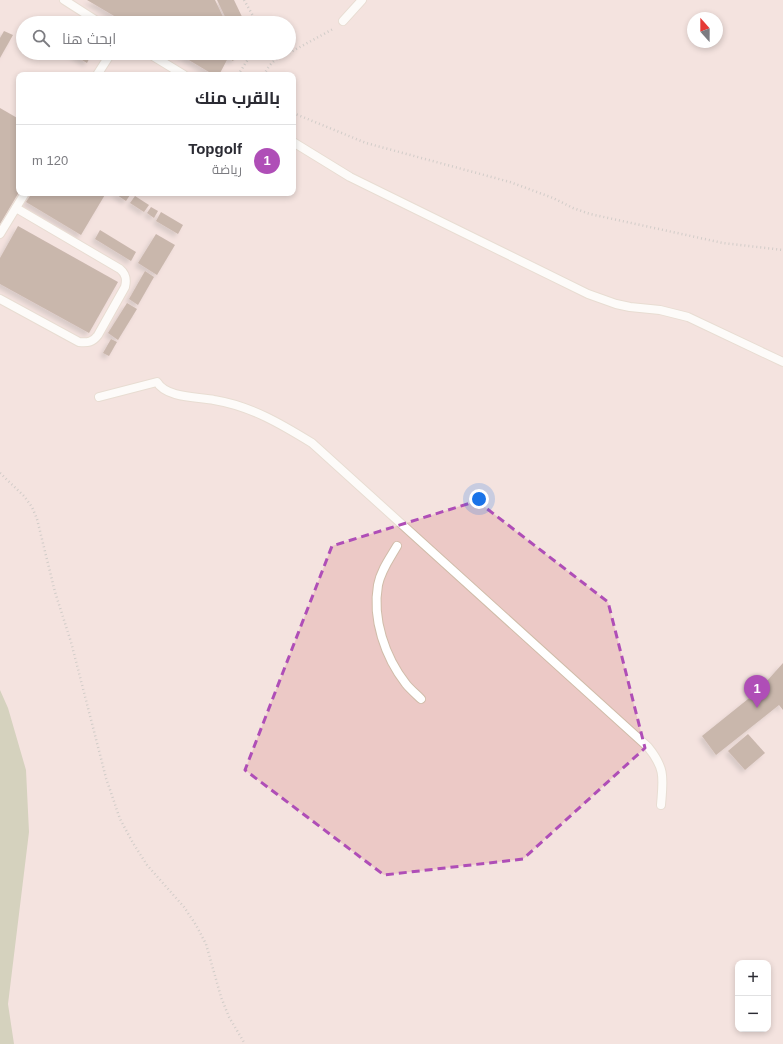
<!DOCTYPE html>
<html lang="ar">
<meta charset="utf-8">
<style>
body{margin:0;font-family:Helvetica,Cairo,sans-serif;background:#f7f7f7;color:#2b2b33;direction:rtl}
.controls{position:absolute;right:12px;bottom:12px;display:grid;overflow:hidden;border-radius:8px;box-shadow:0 2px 6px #0003}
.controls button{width:36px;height:36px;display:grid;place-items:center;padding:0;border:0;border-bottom:1px solid #e1e1e2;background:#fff;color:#2b2b33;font:20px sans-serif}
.compass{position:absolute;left:687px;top:12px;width:36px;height:36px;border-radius:50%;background:#fff;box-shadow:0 2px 6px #0003;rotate:339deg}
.you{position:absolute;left:479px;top:499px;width:14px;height:14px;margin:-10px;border:3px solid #fff;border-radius:50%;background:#1a73e8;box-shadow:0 0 0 6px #1a73e833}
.badge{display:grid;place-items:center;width:26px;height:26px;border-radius:50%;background:#af4eb7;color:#fff;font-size:13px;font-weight:700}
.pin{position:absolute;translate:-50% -33px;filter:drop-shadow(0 1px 2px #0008)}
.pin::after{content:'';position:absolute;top:21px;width:14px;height:12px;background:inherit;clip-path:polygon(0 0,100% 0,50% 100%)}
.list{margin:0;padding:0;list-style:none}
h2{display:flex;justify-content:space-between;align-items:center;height:52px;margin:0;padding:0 16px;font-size:17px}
h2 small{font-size:13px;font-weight:400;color:#7c7c81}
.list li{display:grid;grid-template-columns:26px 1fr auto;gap:12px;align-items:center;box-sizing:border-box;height:72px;padding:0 16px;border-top:1px solid #e1e1e2}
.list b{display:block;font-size:15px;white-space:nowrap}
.list p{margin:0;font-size:13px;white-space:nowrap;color:#7c7c81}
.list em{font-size:13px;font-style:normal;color:#7c7c81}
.icon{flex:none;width:22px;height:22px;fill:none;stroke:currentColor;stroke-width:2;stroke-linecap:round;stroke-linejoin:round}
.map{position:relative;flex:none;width:783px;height:1044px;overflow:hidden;direction:ltr}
.search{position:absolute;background:#fff;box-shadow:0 2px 6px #0003;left:16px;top:16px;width:280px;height:44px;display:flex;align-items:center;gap:10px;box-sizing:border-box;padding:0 14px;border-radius:22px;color:#7c7c81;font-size:15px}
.panel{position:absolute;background:#fff;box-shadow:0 2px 6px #0003;left:16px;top:72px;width:280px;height:124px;border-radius:8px;direction:rtl}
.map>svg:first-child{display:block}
</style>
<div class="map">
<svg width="783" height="1044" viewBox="0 0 783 1044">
<defs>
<filter id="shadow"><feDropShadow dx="-3.5" dy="3.5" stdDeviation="2" flood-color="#0004"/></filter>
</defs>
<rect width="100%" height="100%" fill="#fcf8f4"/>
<path fill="#ecc9c6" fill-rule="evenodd" d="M 0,0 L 783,0 L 783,1044 L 0,1044 ZM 693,18 L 717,18 L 717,42 L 693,42 ZM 23,23 L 289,23 L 289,53 L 23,53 ZM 19,75 L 293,75 L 293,193 L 19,193 ZM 738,963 L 768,963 L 768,1029 L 738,1029 Z"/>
<path fill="#a6a47d" d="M 0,690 L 8,708 L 26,770 L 29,832 L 8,1004 L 14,1044 L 0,1044 Z"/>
<g fill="#8d6857" filter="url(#shadow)">
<path d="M 87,0 L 215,0 L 226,23 L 126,23 Z"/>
<path d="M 217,0 L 234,0 L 245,23 L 228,23 Z"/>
<path d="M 4,31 L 13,35 L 0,58 L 0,38 Z"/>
<path d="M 70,53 L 92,53 L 87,63 Z"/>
<path d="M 177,53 L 238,53 L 233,61 L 228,58 L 219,75 L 214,75 Z"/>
<path d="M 0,108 L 19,119 L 19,192 L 0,224 Z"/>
<path d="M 32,193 L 106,193 L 81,235 L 26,202 Z"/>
<path d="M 114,193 L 126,193 L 130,195 L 126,201 Z"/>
<path d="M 135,196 L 149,205 L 144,212 L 130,203 Z"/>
<path d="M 151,207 L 158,211 L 154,218 L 147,213 Z"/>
<path d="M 161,212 L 183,225 L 178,234 L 156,221 Z"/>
<path d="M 18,226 L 118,282 L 89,333 L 0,284 L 0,258 Z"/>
<path d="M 100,230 L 136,252 L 131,261 L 95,239 Z"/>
<path d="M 156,234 L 175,245 L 157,275 L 138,263 Z"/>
<path d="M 145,271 L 154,277 L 138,305 L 129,299 Z"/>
<path d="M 127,303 L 137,309 L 118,340 L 108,333 Z"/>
<path d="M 111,339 L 117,342 L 109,356 L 103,353 Z"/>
<path d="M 783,663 L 783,710 L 779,705 L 716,755 L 702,736 L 758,691 Z"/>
<path d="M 748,734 L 765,753 L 745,770 L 728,751 Z"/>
</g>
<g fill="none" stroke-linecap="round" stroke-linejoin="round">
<defs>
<g id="service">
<path d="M 64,0 L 100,23"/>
<path d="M 343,21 L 362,0"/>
<path d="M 148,53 L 184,75"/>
<path d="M 97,75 L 111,53"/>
<path d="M 293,142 L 350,177 L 588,294 L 616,304 L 630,307 L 660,310 L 688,317 L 783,362"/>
<path d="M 0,234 L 25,193"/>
<path d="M 0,299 L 79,342 C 88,343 93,342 98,335 L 125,287 C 127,279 126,274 120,269 L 16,208"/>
<path d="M 99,397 L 157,382 C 166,398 198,397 214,400 C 251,406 281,424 312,443 L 648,747 C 666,769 663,779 661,805"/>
<path d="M 397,546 C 390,558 381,570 378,585 C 372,619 385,657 406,684 C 410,689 416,694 421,699"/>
</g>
</defs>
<use href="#service" stroke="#d0bca9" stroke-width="10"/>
<g stroke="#9e9994" stroke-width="2.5" stroke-dasharray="1 3" stroke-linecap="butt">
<path d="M 244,0 L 257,23"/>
<path d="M 289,53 L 333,29"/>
<path d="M 238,75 L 252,53"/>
<path d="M 264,75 C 270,62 276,59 288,53"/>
<path d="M 293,113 L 366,143 L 510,182 L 553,198 L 573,208 L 590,214 L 723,243 L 783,250"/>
<path d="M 0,473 L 24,496 L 32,507 L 37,519 L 55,592 L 71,642 L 106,778 L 120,819 L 133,843 L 147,865 L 184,907 L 196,925 L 206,944 L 221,997 L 229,1017 L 245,1044"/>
</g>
<use href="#service" stroke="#fff" stroke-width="8"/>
</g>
<path d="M0 0H783V1044H0ZM 477,501 L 608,602 L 645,748 L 523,859 L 384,875 L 245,770 L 332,546 Z" fill="#fcf8f4" fill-opacity=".55" fill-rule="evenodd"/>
<path fill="none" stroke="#af4eb7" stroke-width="3" stroke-dasharray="8 5" stroke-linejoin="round" d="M 477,501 L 608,602 L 645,748 L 523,859 L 384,875 L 245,770 L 332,546 Z"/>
</svg>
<div class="controls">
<button>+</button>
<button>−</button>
</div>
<svg class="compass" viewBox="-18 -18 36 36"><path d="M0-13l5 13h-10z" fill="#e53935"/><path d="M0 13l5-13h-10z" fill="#7c7c81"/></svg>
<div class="you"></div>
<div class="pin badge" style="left:757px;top:708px">1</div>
<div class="search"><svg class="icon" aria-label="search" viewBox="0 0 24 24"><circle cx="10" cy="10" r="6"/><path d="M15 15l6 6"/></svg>ابحث هنا</div>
<section class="panel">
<h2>بالقرب منك<small></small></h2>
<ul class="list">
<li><span class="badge">1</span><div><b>Topgolf</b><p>رياضة</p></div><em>120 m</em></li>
</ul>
</section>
</div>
